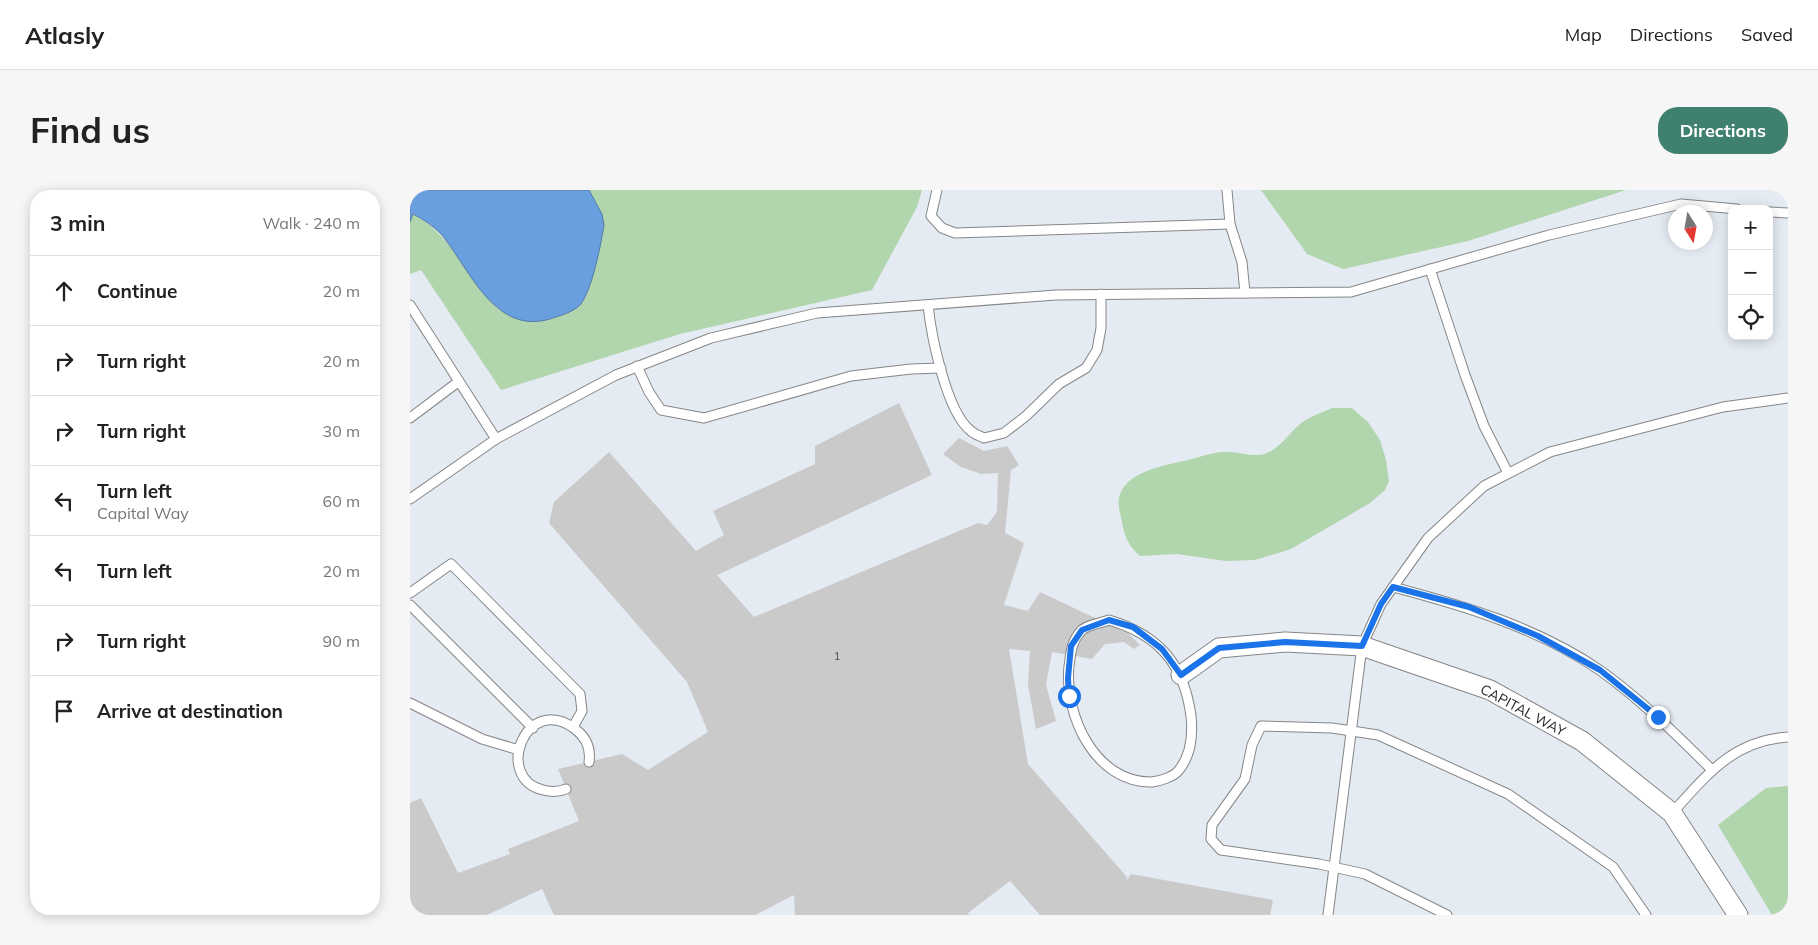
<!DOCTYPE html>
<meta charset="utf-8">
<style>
body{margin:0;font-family:Mulish,sans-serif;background:#f6f6f6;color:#222}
.controls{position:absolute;right:15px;top:15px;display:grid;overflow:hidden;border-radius:10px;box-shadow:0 2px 12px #0003}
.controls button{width:45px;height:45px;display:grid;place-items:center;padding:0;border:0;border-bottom:1px solid #e0e0e0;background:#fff;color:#222;font:25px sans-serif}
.compass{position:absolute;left:1258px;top:15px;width:45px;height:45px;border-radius:50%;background:#fff;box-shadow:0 2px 12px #0003;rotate:169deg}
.stop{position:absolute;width:15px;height:15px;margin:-11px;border:4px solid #1a73e8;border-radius:50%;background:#fff}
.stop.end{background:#1a73e8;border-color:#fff;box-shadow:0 1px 5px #0008}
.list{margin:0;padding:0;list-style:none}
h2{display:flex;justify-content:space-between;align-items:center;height:65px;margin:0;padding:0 20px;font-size:21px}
h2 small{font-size:16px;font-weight:400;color:#767676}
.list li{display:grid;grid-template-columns:32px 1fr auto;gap:15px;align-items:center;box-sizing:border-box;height:70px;padding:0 20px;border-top:1px solid #e0e0e0}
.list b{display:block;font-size:19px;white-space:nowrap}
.list p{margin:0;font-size:16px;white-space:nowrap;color:#767676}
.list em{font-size:16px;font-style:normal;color:#767676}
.icon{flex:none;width:28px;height:28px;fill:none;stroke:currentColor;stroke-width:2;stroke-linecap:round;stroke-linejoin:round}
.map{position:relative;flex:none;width:1378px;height:725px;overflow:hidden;border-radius:20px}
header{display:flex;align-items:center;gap:30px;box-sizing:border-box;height:70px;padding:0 25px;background:#fff;border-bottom:1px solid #e0e0e0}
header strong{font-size:24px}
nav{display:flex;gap:28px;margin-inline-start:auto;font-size:18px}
.intro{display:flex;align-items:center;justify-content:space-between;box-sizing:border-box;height:120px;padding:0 30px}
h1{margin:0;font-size:35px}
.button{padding:12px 22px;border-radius:20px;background:#3f806f;color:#fff;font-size:18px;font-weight:700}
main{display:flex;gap:30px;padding:0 30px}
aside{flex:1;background:#fff;border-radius:20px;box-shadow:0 2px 12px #0003}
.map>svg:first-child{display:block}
</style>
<header>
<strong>Atlasly</strong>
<nav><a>Map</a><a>Directions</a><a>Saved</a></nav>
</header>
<div class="intro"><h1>Find us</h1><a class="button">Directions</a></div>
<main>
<aside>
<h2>3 min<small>Walk · 240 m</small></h2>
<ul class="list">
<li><svg class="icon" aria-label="ahead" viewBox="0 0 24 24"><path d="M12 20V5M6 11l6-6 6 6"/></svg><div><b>Continue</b></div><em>20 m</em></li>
<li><svg class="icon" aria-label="right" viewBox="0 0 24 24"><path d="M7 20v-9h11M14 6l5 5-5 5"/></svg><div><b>Turn right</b></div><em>20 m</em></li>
<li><svg class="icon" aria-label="right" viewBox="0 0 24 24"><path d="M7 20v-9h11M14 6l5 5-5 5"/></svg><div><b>Turn right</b></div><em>30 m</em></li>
<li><svg class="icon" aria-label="left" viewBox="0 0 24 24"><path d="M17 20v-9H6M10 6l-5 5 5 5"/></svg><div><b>Turn left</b><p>Capital Way</p></div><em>60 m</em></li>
<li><svg class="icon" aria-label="left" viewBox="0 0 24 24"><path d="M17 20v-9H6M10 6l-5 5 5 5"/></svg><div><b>Turn left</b></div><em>20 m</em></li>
<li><svg class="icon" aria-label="right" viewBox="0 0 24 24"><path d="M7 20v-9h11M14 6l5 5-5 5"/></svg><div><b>Turn right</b></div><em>90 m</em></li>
<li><svg class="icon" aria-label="arrive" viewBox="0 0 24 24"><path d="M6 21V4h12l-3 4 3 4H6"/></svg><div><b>Arrive at destination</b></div></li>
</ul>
</aside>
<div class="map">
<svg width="1378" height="725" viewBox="0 0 1378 725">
<rect width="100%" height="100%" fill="#f7f8f9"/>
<path fill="#e5ebf2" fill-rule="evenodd" d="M 0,0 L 1378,0 L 1378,725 L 0,725 ZM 1322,19 L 1359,19 L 1359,146 L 1322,146 ZM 1266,22 L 1296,22 L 1296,52 L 1266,52 Z"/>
<g fill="#b1d5ac">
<path d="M 179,0 L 512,0 L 507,17 L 462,100 L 270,144 L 91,200 L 11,80 L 0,84 L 0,32 L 3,24 C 42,45 59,90 90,121 L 189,55 C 197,33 190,19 179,0 Z"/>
<path d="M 851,0 L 1216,0 L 1058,51 L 933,79 L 897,64 Z"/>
<path d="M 922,218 L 942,218 L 958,232 L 970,250 L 976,270 L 979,291 L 975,300 L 960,313 L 881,359 L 845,370 L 816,371 L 767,364 L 730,366 C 714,351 715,344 710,323 C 700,284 751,276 778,270 C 789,267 801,263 812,262 C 826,260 842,269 857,263 C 872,257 881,240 894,231 C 902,226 913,222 922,218 Z"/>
<path d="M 1378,596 L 1378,725 L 1362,725 L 1308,635 L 1356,598 Z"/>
</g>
<path fill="#699fde" stroke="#557ba7" d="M 0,0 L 179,0 L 192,24 L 194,35 C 191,54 182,101 170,115 C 163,122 152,125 143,128 C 85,148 60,79 31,44 C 23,36 13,29 3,24 L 0,32 Z"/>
<path fill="#cacacb" d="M 489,213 L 522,285 L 307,385 L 344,427 L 568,333 L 577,335 L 587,322 L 588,283 L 571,284 L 551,277 L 533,264 L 549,248 L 574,261 L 597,256 L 609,275 L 601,280 L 595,343 L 614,353 L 594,415 L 618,421 L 630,402 L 719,444 L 730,455 L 724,459 L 714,452 L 695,454 L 682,469 L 642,462 L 636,495 L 646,531 L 626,539 L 618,495 L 620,461 L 599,459 L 618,574 L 717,687 L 717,690 L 721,684 L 863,710 L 860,725 L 630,725 L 600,691 L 558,723 L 559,725 L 385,725 L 384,705 L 345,725 L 144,725 L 132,699 L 77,725 L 0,725 L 0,613 L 11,608 L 48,683 L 100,664 L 98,659 L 169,631 L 148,579 L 212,564 L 238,580 L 298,542 L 277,492 L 139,333 L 144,312 L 199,262 L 286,361 L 314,345 L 303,321 L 405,274 L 405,256 Z"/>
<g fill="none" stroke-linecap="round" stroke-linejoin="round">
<defs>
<g id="service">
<path d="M 527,0 L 521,26 L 532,38 L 545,43 L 820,34"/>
<path d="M 817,0 L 820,34 L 832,72 L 835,103"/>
<path d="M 1359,22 L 1378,23"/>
<path d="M 1020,79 L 1055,185 L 1074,236 L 1098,283"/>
<path d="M 0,115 L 86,249"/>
<path d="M 518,115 C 521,144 536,222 561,241 C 564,244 570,246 574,248 L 594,243 L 616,226 L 649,194 L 676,178 L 687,160 L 691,138 L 691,104"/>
<path d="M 227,176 L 239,202 L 251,220 L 294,228 L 441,186 L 501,179 L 531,178"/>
<path d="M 0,228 L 48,192"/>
<path d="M 0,309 L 86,249 L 206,185 L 301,148 L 407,123 L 646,105 L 941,102 L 1139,45 L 1271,14 L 1327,19"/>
<path d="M 983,397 C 1055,416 1129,438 1191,481 C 1231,510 1267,545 1302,580"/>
<path d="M 0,403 L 41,374 L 170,504 L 172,521 L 163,537"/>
<path d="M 0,415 L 123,538"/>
<path d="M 699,430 C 749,445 774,474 781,526 C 783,545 781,565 769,580 C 764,587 750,591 742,592 C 685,593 654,525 659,476 C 661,463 661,452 671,441 C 676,435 691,433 699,430 Z"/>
<path d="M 0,513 L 72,549 L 109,560"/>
<path d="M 156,599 C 149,602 141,602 133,600 C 83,588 116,502 165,539 C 176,547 181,558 179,572"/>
<path d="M 1262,623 C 1297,585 1322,551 1378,547"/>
<path d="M 918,725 L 952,456 L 971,414 L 1018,348 L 1074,296 L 1140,262 L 1313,217 L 1378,208"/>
<path d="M 1037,725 L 955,684 L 909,674 L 811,660 L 801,649 L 802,635 L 835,589 L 842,555 L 851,536 L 922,538 L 968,545 L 1098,604 L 1203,677 L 1236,725"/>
</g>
<path id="minor" d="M 771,485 L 809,458 L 875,452 L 952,456 L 1080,500 L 1172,551 L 1262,623 L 1328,725"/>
</defs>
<use href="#service" stroke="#858686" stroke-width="11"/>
<use href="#minor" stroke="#858686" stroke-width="21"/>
<use href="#service" stroke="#fff" stroke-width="9"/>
<use href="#minor" stroke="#fff" stroke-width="19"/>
</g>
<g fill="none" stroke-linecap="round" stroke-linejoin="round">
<path stroke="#1a73e8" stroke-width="6" d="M 659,506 L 658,488 L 661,456 L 672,440 L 699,430 L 723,437 L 752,459 L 771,485 L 809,458 L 875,452 L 952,456 L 971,414 L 983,397 L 1059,417 L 1128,446 L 1190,480 L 1248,527"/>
</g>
<g text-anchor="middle" stroke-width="5" stroke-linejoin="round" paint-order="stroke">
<g font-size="11" fill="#4f4f50">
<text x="427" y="470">1</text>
</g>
<g font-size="14" fill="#262627" stroke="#fff">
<text transform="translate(1113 520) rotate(28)" y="5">CAPITAL WAY</text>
</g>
</g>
</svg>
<div class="controls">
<button>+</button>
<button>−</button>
<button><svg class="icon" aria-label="locate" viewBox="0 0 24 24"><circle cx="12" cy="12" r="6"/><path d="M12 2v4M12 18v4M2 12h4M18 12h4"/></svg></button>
</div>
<svg class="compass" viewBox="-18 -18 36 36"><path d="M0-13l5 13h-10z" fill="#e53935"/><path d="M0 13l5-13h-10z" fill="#767676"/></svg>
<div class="stop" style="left:659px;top:506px"></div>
<div class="stop end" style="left:1248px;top:527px"></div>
</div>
</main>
